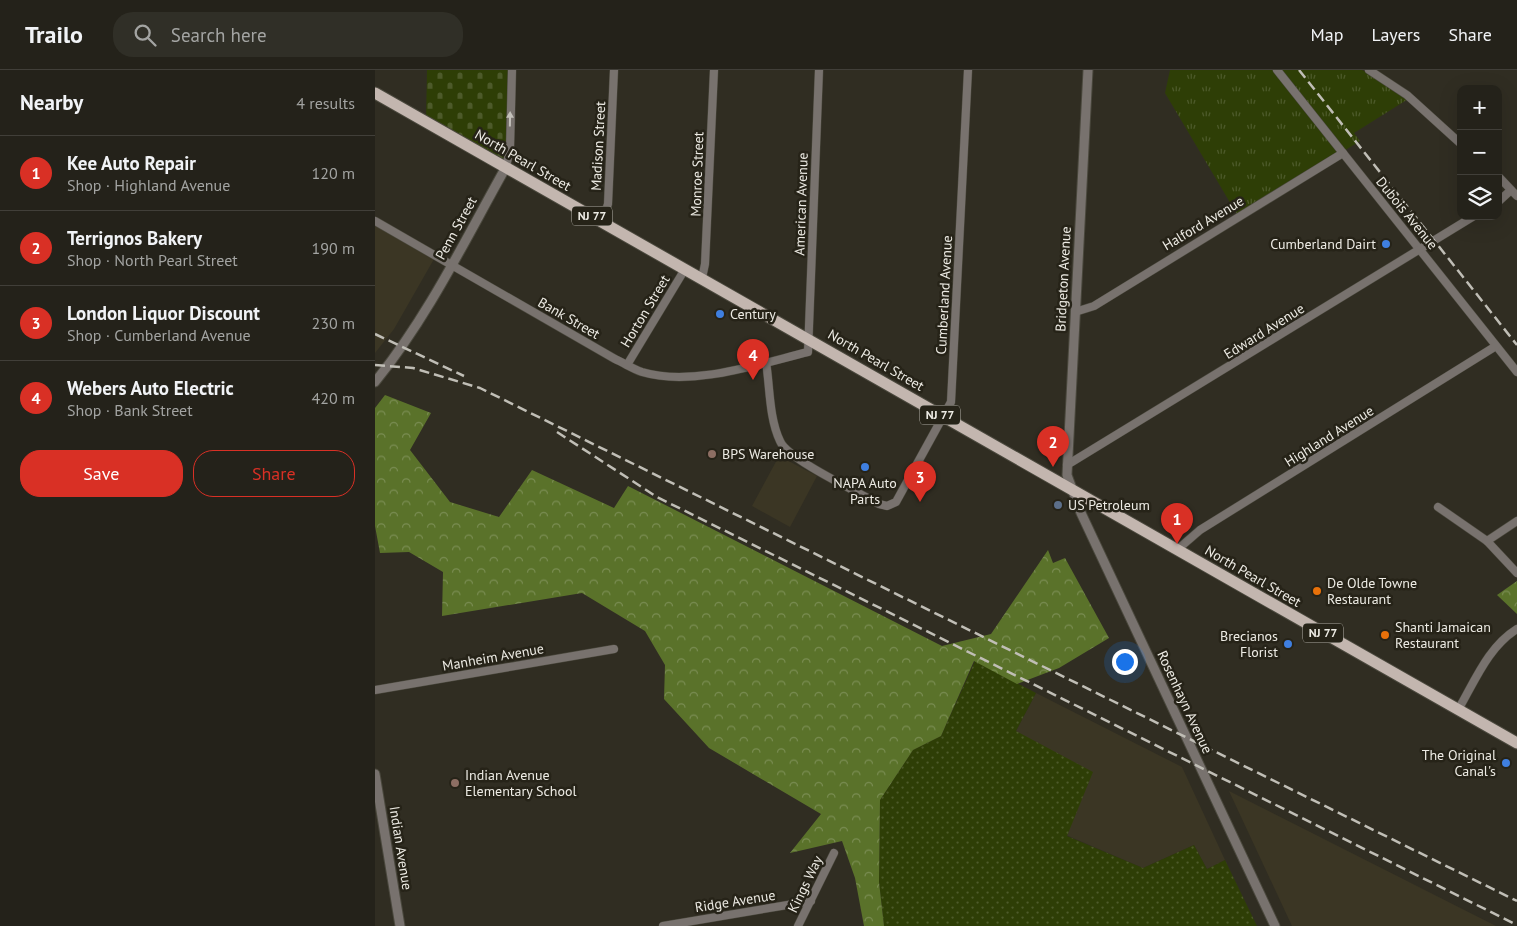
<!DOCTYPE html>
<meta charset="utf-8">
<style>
body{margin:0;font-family:"PT Sans",sans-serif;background:#302f27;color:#f1f3f6}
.controls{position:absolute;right:15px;top:15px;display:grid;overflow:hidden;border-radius:10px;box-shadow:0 5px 20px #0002}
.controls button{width:45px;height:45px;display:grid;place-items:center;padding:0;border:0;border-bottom:1px solid #413f39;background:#24221a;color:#f1f3f6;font:25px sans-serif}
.you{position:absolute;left:749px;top:591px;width:18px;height:18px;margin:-12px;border:4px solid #fff;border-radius:50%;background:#1a73e8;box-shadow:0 0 0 8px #1a73e833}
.badge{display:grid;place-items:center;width:32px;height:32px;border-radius:50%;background:#d93025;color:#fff;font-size:16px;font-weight:700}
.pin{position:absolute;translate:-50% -41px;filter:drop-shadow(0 1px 2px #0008)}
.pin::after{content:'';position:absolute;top:26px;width:18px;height:15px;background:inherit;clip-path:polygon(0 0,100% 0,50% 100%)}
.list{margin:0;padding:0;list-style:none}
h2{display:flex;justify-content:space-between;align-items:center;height:65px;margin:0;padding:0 20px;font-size:21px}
h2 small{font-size:16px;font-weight:400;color:#a3a4a2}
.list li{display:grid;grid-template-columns:32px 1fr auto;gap:15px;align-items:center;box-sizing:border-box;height:75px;padding:0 20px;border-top:1px solid #413f39}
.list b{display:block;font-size:19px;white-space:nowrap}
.list p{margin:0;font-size:16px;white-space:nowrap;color:#a3a4a2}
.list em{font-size:16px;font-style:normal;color:#a3a4a2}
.actions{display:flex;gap:10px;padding:15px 20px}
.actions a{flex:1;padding:11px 0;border:1px solid #d93025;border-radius:20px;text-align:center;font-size:18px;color:#d93025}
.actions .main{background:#d93025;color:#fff}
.icon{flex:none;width:28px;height:28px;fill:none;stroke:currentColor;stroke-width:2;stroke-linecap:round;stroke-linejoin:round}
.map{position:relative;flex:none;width:1142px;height:856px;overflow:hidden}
header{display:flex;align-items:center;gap:30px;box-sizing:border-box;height:70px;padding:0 25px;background:#24221a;border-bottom:1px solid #413f39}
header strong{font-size:24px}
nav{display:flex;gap:28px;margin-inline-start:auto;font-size:18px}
.search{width:350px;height:45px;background:#302f27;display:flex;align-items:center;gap:12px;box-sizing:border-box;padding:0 18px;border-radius:20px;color:#a3a4a2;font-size:19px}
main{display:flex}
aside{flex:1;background:#24221a}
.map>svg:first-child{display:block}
</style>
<header>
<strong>Trailo</strong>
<div class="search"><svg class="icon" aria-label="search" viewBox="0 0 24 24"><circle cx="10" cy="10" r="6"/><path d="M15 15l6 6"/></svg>Search here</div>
<nav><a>Map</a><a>Layers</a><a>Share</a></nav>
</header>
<main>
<aside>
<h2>Nearby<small>4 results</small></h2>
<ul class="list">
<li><span class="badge">1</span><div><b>Kee Auto Repair</b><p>Shop · Highland Avenue</p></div><em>120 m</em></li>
<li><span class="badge">2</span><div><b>Terrignos Bakery</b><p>Shop · North Pearl Street</p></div><em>190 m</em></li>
<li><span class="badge">3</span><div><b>London Liquor Discount</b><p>Shop · Cumberland Avenue</p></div><em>230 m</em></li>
<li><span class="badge">4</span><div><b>Webers Auto Electric</b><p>Shop · Bank Street</p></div><em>420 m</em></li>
</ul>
<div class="actions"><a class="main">Save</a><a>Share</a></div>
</aside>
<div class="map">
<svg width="1142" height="856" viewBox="0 0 1142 856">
<defs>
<pattern id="grass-dots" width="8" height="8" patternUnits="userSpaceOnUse" patternTransform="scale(1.25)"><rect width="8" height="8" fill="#2e3e06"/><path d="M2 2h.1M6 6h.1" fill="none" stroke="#4d5a2a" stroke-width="1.8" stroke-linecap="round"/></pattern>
<pattern id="forest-crowns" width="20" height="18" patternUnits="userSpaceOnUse" patternTransform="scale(1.25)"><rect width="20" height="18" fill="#5a722a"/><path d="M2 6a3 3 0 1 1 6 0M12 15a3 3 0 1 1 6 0" fill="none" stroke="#7a8d53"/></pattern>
<pattern id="cemetery-stones" width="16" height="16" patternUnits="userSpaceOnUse" patternTransform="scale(1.25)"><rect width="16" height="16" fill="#2e3e06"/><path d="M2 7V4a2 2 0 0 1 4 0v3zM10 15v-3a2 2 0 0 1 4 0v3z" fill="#4d5a2a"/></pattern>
<pattern id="park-tufts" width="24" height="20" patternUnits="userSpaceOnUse" patternTransform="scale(1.25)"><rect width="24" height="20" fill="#2e3e06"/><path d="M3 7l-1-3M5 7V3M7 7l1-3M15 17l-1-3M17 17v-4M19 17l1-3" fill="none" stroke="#4d5a2a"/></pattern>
</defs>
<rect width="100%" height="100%" fill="#302d22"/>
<g fill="#3b3624">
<path d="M 0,147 L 63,182 L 19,259 L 0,283 Z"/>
<path d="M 404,386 L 442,406 L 415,457 L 377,436 Z"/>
<path d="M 661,623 L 807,697 L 850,790 L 832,799 L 819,775 L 768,798 L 691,765 L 641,661 Z"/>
<path d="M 854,721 L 1121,856 L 917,856 Z"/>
</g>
<path fill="url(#grass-dots)" d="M 600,591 L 661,623 L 641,661 L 718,702 L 692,766 L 768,798 L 819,775 L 832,799 L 850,790 L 882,856 L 509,856 L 504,812 L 505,730 L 538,680 L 566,666 Z"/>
<g fill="url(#forest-crowns)">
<path d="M 10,325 L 56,343 L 35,380 L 75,432 L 124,447 L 157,400 L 239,438 L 253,416 L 567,576 L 616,564 L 673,480 L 678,493 L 690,488 L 734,568 L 684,598 L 642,614 L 599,591 L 566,666 L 538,680 L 505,730 L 504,812 L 509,856 L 489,856 L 480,808 L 467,771 L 415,783 L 446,744 L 334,678 L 289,629 L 290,595 L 270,561 L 207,523 L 67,546 L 68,502 L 34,482 L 5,483 L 0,456 L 0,338 Z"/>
<path d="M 1142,511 L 1142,544 L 1122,525 Z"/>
</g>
<path fill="url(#cemetery-stones)" d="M 52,0 L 137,0 L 131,97 L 51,51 Z"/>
<path fill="url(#park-tufts)" d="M 795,0 L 987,0 L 1038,26 L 979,63 L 985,71 L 863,146 L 790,23 Z"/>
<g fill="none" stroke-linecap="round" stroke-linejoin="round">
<defs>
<g id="minor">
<path d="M 902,0 L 1142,302"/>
<path d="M 994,0 L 1032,25 L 1086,74"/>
<path d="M 131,97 L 135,79 L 137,0"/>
<path d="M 1123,106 L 1142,126"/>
<path d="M 1123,132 L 1136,120"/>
<path d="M 0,151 L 240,289 C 249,293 258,299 267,302 C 317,317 384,294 433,282 L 444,0"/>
<path d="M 227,151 L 233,134 L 239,0"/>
<path d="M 327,208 L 330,194 L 339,0"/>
<path d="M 700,242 L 719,236 L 968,83"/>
<path d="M 391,292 C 395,317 394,348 405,371 C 412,389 485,423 504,434 L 512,436 L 521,432 L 576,332 L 593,0"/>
<path d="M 252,295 L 310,199"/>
<path d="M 692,395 L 1099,146"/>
<path d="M 1063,437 L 1112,471 L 1142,503"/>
<path d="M 1112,471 L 1142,451"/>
<path d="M 803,479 L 825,460 L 1121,276"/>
<path d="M 0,620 L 239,579"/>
<path d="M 1083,640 C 1100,611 1113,577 1142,559"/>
<path d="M 288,856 L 436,831"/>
<path d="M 423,856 L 459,783"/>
</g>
<g id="tertiary">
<path d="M 713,0 L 692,405 L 706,443 L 900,856"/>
<path d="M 0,312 C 53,247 90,170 131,97"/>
<path d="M 0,704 L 25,856"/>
</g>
<path id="primary" d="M 0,23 L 1142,673"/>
</defs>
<use href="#minor" stroke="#4a483d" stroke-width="9"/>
<use href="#tertiary" stroke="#4a483d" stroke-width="11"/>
<use href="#primary" stroke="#4a483d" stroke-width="13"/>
<use href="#minor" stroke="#78726e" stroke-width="8"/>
<use href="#tertiary" stroke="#78726e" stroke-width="9"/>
<use href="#primary" stroke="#c3b6af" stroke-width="11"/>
<g stroke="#c0beb6" stroke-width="2.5" stroke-dasharray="10 5" stroke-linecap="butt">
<path d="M 924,0 L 1142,275"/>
<path d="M 0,264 L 89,306"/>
<path d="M 0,295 L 38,298 L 105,318 L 1142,831"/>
<path d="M 182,362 L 282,427 L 1142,855"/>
</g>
</g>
<defs><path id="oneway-solid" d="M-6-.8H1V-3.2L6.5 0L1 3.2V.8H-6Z" transform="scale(1.25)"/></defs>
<use fill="#c4c1bb" href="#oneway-solid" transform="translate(135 49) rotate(-89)"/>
<g fill="#3f7fe0" stroke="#262318" stroke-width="2">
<circle cx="1011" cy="174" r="5"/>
<circle cx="345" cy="244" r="5"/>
<circle cx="490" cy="397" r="5"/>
<circle cx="913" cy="574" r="5"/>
<circle cx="1131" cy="693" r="5"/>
</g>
<g fill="#8d6e63" stroke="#262318" stroke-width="2">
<circle cx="337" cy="384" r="5"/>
<circle cx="80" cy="713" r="5"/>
</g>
<circle fill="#5c6f8a" stroke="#262318" stroke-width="2" cx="683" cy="435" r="5"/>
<g fill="#e8710a" stroke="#262318" stroke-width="2">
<circle cx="942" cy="521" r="5"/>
<circle cx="1010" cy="565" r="5"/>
</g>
<g text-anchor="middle" stroke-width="5" stroke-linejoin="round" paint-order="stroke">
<g fill="#262318" stroke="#b1afa7" stroke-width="1">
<rect x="197" y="136.5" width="40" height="19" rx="4"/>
<rect x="545" y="335.5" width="40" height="19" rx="4"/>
<rect x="928" y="553.5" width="40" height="19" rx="4"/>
</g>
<g font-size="12" font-weight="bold" fill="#edebe4">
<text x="217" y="150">NJ 77</text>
<text x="565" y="349">NJ 77</text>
<text x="948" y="567">NJ 77</text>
</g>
<g font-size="14" fill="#edebe4" stroke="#262318">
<text transform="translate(223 76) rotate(-87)" y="5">Madison Street</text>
<text transform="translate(148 90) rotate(30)" y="5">North Pearl Street</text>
<text transform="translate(322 104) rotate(-88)" y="5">Monroe Street</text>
<text transform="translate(426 134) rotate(-88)" y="5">American Avenue</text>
<text transform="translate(1032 143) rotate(51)" y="5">Dubois Avenue</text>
<text transform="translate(828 153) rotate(-31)" y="5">Halford Avenue</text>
<text transform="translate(81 158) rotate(-61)" y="5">Penn Street</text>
<text transform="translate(688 209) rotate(-87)" y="5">Bridgeton Avenue</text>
<text transform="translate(569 225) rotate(-87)" y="5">Cumberland Avenue</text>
<text transform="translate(270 241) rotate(-59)" y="5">Horton Street</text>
<text transform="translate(194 248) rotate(30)" y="5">Bank Street</text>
<text transform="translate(889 261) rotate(-32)" y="5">Edward Avenue</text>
<text transform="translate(501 290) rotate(30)" y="5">North Pearl Street</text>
<text transform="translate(954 366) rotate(-32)" y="5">Highland Avenue</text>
<text transform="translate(878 506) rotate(30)" y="5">North Pearl Street</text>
<text transform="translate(118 587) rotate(-10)" y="5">Manheim Avenue</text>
<text transform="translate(810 632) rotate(65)" y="5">Rosenhayn Avenue</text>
<text transform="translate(26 778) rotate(81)" y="5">Indian Avenue</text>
<text transform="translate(430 814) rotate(-64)" y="5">Kings Way</text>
<text transform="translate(360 831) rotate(-9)" y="5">Ridge Avenue</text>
</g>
<g font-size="14" fill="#edebe4" stroke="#262318" text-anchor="start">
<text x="1001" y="179" text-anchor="end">Cumberland Dairt</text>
<text x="355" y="249">Century</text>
<text x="347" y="389">BPS Warehouse</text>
<text x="490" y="418" text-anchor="middle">NAPA Auto<tspan x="490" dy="16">Parts</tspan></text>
<text x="693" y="440">US Petroleum</text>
<text x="952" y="518">De Olde Towne<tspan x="952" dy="16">Restaurant</tspan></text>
<text x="1020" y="562">Shanti Jamaican<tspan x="1020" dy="16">Restaurant</tspan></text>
<text x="903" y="571" text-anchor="end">Brecianos<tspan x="903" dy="16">Florist</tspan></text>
<text x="1121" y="690" text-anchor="end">The Original<tspan x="1121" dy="16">Canal's</tspan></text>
<text x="90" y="710">Indian Avenue<tspan x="90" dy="16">Elementary School</tspan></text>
</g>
</g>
</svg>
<div class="controls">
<button>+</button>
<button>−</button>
<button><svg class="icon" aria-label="layers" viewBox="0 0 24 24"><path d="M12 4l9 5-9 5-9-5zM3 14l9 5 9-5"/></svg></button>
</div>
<div class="you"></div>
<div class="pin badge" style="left:802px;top:474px">1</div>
<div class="pin badge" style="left:678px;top:397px">2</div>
<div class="pin badge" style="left:545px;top:432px">3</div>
<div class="pin badge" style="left:378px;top:310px">4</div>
</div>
</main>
